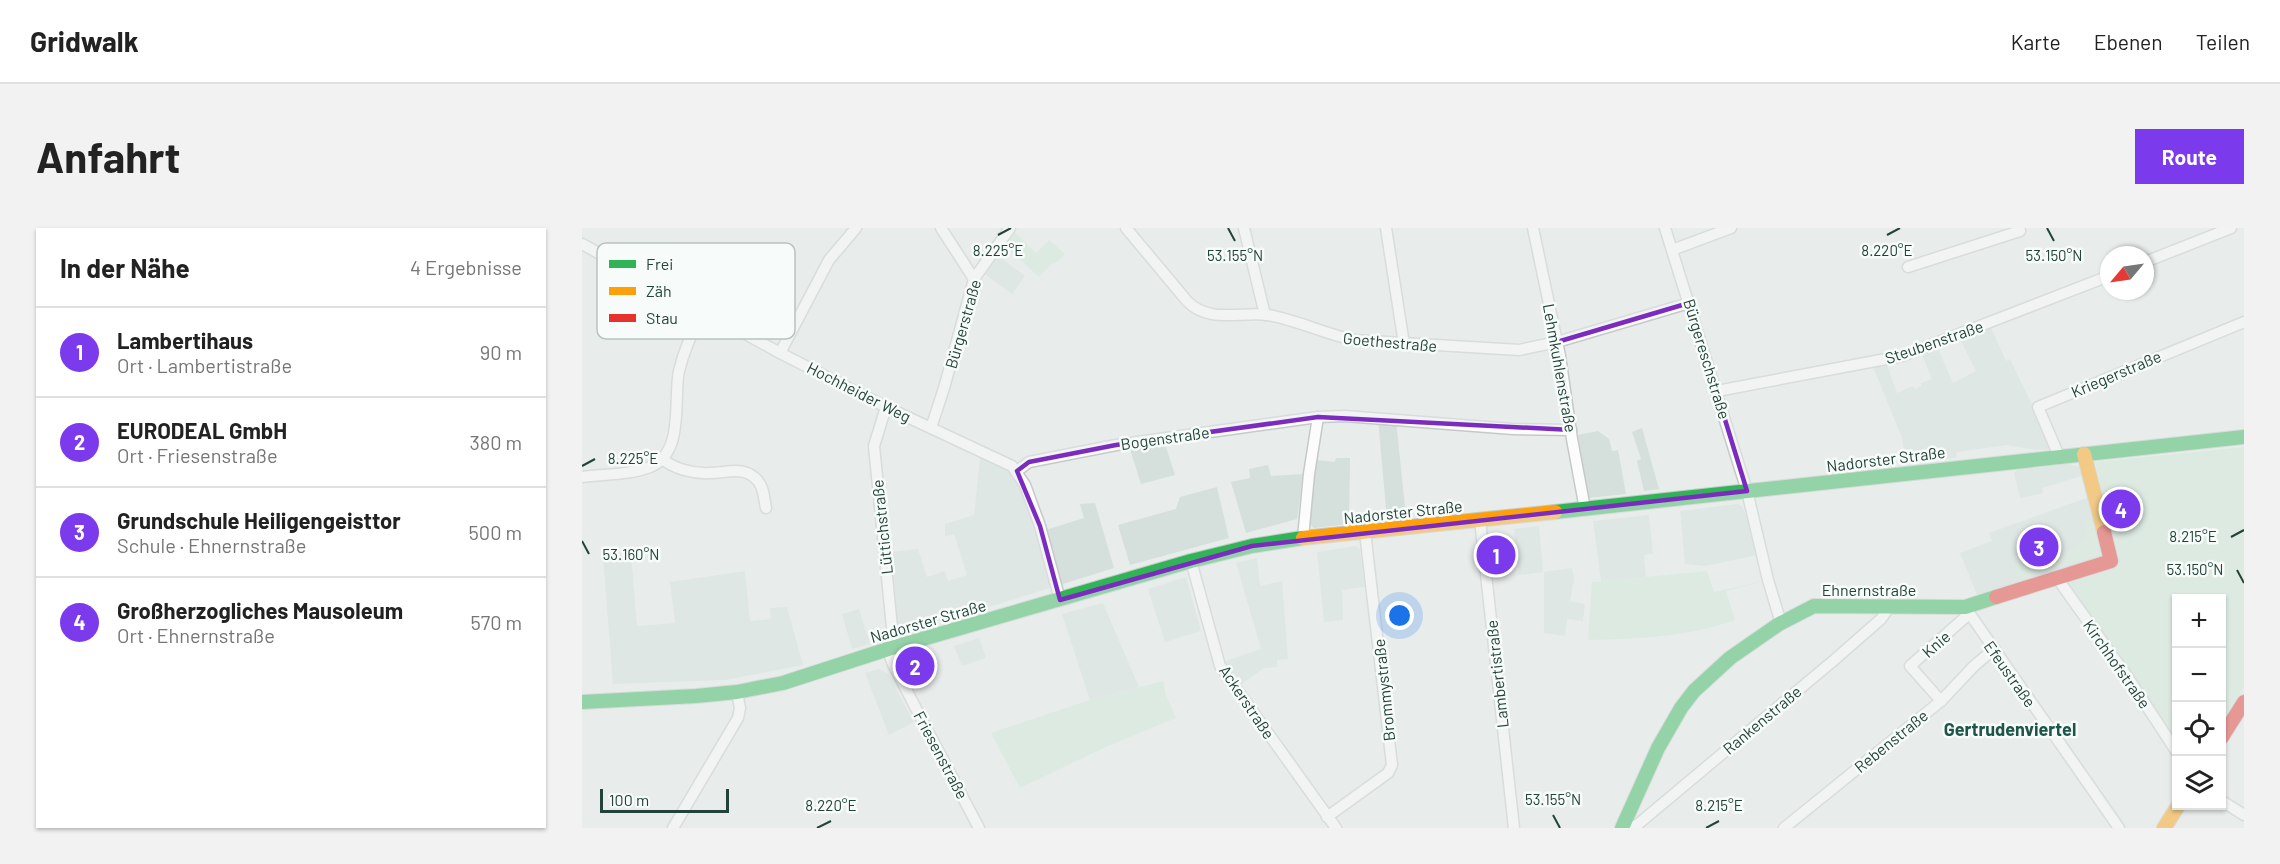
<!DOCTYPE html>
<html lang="de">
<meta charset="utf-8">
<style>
body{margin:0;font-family:Barlow,sans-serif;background:#f2f2f2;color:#222}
.controls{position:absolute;right:18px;bottom:18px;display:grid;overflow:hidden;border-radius:0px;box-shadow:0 2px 4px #0004}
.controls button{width:54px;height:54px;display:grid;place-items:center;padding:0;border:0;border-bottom:2px solid #e0e0e0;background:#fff;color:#222;font:30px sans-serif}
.compass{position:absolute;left:1518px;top:18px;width:54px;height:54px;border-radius:50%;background:#fff;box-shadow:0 2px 4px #0004;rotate:241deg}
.scale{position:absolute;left:18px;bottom:15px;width:129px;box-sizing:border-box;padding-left:6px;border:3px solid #23433a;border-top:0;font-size:16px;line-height:21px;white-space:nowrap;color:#23433a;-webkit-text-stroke:4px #f7fbf9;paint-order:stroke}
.you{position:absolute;left:818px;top:388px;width:21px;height:21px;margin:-15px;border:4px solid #fff;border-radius:50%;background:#1a73e8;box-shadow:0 0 0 9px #1a73e833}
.badge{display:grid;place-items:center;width:39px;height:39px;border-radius:50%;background:#7c3aed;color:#fff;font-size:20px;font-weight:700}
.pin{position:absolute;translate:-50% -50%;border:3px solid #fff;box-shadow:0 2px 6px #0006}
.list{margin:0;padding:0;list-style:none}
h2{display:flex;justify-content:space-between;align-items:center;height:78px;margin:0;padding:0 24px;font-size:26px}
h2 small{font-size:20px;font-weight:400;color:#767676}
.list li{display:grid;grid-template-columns:39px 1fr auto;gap:18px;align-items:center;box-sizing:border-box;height:90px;padding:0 24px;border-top:2px solid #e0e0e0}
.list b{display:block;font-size:22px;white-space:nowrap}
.list p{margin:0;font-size:20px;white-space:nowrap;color:#767676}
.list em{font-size:20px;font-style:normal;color:#767676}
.icon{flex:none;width:33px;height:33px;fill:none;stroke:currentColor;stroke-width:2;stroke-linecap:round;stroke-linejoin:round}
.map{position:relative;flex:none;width:1662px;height:600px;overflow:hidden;border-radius:0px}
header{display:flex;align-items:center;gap:36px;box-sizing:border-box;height:84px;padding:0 30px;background:#fff;border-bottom:2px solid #e0e0e0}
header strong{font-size:28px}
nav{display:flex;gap:33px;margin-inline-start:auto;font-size:21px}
.intro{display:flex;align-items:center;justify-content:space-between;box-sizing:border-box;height:144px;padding:0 36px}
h1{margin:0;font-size:42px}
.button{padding:15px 27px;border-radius:0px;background:#7c3aed;color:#fff;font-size:21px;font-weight:700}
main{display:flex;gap:36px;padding:0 36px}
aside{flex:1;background:#fff;border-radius:0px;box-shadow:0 2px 4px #0004}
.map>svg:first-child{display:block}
</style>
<header>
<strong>Gridwalk</strong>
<nav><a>Karte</a><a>Ebenen</a><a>Teilen</a></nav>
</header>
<div class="intro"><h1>Anfahrt</h1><a class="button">Route</a></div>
<main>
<aside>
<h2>In der Nähe<small>4 Ergebnisse</small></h2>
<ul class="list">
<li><span class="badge">1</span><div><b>Lambertihaus</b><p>Ort · Lambertistraße</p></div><em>90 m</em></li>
<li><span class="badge">2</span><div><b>EURODEAL GmbH</b><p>Ort · Friesenstraße</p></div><em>380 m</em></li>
<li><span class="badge">3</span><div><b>Grundschule Heiligengeisttor</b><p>Schule · Ehnernstraße</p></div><em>500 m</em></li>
<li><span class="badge">4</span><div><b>Großherzogliches Mausoleum</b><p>Ort · Ehnernstraße</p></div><em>570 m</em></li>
</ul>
</aside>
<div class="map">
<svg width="1662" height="600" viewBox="0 0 1662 600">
<rect width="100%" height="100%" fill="#e8edeb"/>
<g fill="#d5dfdb">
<path d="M 414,26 L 443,48 L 430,66 L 400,44 Z"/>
<path d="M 1407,95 L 1424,133 L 1428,131 L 1471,221 L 1453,222 L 1426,217 L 1375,224 L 1374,230 L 1359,231 L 1357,227 L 1324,232 L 1320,210 L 1289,134 L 1303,131 L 1315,165 L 1331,158 L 1333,161 L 1339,158 L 1339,155 L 1350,151 L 1338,122 L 1354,116 L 1371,155 L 1394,143 L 1376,107 Z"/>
<path d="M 796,191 L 814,192 L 824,289 L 805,291 Z"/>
<path d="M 1060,200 L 1077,261 L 1062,263 L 1055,233 L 1059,231 L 1050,204 Z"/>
<path d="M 1016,203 L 1027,211 L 1030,223 L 1036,222 L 1044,266 L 1006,270 L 996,207 Z"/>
<path d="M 581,210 L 593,247 L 559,256 L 546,215 Z"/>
<path d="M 398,230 L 417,237 L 434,249 L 441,262 L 454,305 L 502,290 L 498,276 L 513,275 L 532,340 L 394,383 L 321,403 L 318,401 L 314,392 L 307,324 L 336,321 L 345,349 L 363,343 L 366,353 L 385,347 L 372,306 L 363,308 L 363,296 L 392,287 Z"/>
<path d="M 754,230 L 768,230 L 767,296 L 732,300 L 727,295 L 735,232 L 753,234 Z"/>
<path d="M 1487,236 L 1497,239 L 1503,247 L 1460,260 L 1461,265 L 1438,270 L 1432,245 L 1435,242 Z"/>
<path d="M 686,237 L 689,248 L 721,246 L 715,291 L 664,305 L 649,254 L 668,250 L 667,241 Z"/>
<path d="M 635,259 L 647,310 L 548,337 L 536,297 L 594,281 L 598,269 Z"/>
<path d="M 1507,269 L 1522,327 L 1396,369 L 1378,325 L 1410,313 L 1407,305 Z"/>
<path d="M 1155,276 L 1160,278 L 1180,326 L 1123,338 L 1103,336 L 1098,283 Z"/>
<path d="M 1067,287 L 1071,326 L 1062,327 L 1064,349 L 1019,353 L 1011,293 Z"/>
<path d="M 957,298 L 961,344 L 937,347 L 932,301 Z"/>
<path d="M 774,318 L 778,321 L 783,359 L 760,362 L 761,392 L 742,394 L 735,324 Z"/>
<path d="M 49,326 L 55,398 L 93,395 L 88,354 L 163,343 L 168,393 L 189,391 L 188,380 L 205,379 L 221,437 L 143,452 L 31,456 L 21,330 Z"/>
<path d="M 675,330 L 678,358 L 700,353 L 706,431 L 695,432 L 695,439 L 682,440 L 654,460 L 638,435 L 679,421 L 654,335 Z"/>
<path d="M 990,340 L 992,351 L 988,373 L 1003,376 L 1001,393 L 985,391 L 983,408 L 962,405 L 962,344 Z"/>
<path d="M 604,349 L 619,403 L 583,414 L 566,361 Z"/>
<path d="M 521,375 L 557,459 L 508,472 L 480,386 Z"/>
<path d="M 277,381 L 288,416 L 270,421 L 260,386 Z"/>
<path d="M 397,410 L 404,430 L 380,438 L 372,418 Z"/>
<path d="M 349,425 L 355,444 L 328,459 L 321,436 L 324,432 Z"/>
<path d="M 297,441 L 305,445 L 332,494 L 307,507 L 283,445 Z"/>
</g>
<g fill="#d1e6d8">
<path d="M 429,0 L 454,25 L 467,12 L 483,26 L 475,34 L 470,35 L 457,49 L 417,13 Z"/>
<path d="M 1662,219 L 1662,459 L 1640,493 L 1640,370 L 1594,370 L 1594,517 L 1549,445 L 1484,352 L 1537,336 L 1513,234 Z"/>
<path d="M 1511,292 L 1519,326 L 1437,352 L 1432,334 L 1457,323 L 1482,327 L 1505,310 L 1503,294 Z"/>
<path d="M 1125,343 L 1132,364 L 1186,352 L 1144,363 L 1153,392 C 1106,409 1056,411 1006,412 L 1010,354 Z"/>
<path d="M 581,453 L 584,467 L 594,490 L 526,518 L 438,560 L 409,505 L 508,472 Z"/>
</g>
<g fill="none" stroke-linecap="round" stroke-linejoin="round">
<defs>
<g id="street">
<path d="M 359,0 L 392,51"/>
<path d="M 544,0 L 605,73 C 627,96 659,83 686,87 C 716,92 742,106 772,112 L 937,122 L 975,114 L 1107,75"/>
<path d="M 662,0 L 683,87"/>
<path d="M 804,0 L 822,116"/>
<path d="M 951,0 L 978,128 L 990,211 L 1003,281"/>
<path d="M 1083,0 L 1165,263 L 1186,352 L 1199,395"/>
<path d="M 0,16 L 198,125 L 304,179 L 430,238 L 443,257 L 458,298 L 478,372"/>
<path d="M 1090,22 L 1149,0"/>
<path d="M 1563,34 L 1649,0"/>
<path d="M 1326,39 L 1438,3 L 1437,0"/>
<path d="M 198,125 L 247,32 L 274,0"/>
<path d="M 1135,163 L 1320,128 L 1527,48"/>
<path d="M 304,179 L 292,218 L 312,420"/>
<path d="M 349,200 L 362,160 L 392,51 L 428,0"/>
<path d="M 1477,228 L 1456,179 L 1662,94"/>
<path d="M 79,230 C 92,241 111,246 128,245 C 145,245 163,237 176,253 C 182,260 182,271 184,280"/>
<path d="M 435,243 L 447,234 L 534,217 L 736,189 L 763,188 L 931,201 L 989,202"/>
<path d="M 0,249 C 22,246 48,247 68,239 C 103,225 91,171 97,143 C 102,122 111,102 121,84"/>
<path d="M 898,292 L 932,600"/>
<path d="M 721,310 L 727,246 L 736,189"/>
<path d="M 609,333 L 638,438 L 754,600"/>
<path d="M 1475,350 L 1545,448 L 1594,523"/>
<path d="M 1383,379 L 1537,600"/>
<path d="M 306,421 L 310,434 L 341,494 L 397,600"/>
<path d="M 1359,473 L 1328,438 L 1387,386"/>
<path d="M 1640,573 L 1662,587"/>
<path d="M 745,589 L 806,545 L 810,537 L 783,304"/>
<path d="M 91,600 L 156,490 L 158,480 L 155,464"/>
<path d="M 1046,600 L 1055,597 L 1251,433 L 1299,391 L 1308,378"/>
<path d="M 1202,600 L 1359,473 L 1392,438 L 1412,421"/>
</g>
<g id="fast">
<path d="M 973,284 L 1662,209"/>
<path d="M 0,474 L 114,468 L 155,464 L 201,455 L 306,421 L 609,333 L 670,318 L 721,310"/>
<path d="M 1040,600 L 1076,520 L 1099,480 L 1112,463 L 1148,430 L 1197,396 L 1232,378 L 1383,379 L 1414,369"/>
</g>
<g id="slow">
<path d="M 1502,226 L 1522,304"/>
<path d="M 721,310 L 973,284"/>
<path d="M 1582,600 L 1596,578"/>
</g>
<g id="jam">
<path d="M 1414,369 L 1529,333 L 1522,304"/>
<path d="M 1640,509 L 1662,474"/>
</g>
</defs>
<use href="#street" stroke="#c5cac8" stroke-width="13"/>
<use href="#fast" stroke="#c3cac8" stroke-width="16"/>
<use href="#slow" stroke="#c3cac8" stroke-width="16"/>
<use href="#jam" stroke="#c3cac8" stroke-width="16"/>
<use href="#street" stroke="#fcfcfc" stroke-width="10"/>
<use href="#fast" stroke="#30b455" stroke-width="14"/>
<use href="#slow" stroke="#ff9f0a" stroke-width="14"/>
<use href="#jam" stroke="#e5322d" stroke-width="14"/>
</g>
<path d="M0 0H1662V600H0ZM 1107,75 L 1165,263 L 670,318 L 478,372 L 458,298 L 435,243 L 447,234 L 534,217 L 736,189 L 990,202 L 975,114 Z" fill="#e8edeb" fill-opacity=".55" fill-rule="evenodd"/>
<path fill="none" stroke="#7b2cbf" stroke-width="4.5" stroke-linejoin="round" d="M 1107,75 L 1165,263 L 670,318 L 478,372 L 458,298 L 435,243 L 447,234 L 534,217 L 736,189 L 990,202 L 975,114 Z"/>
<path fill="none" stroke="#23433a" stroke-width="2" d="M 646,0 L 653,13M 1465,0 L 1472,13M 416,7 L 429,0M 1305,7 L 1318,0M 0,238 L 13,231M 1649,309 L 1662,302M 0,313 L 7,326M 1655,342 L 1662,355M 971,587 L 978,600M 235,600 L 249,593M 1124,600 L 1137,593"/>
<g text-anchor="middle" stroke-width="5" stroke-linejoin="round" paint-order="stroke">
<g font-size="16" fill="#23433a" stroke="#f7fbf9">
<text transform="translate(381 96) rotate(-74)" y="6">Bürgerstraße</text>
<text transform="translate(808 114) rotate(5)" y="6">Goethestraße</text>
<text transform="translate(1352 114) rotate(-19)" y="6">Steubenstraße</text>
<text transform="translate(1125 131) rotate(73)" y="6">Bürgereschstraße</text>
<text transform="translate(978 140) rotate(80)" y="6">Lehmkuhlenstraße</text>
<text transform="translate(1534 146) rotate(-23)" y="6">Kriegerstraße</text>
<text transform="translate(277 164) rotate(27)" y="6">Hochheider Weg</text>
<text transform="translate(583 210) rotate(-8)" y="6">Bogenstraße</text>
<text transform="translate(1304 231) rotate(-7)" y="6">Nadorster Straße</text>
<text transform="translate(821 284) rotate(-6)" y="6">Nadorster Straße</text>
<text transform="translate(300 299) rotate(-96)" y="6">Lüttichstraße</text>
<text x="1287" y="368">Ehnernstraße</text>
<text transform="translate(346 393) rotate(-16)" y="6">Nadorster Straße</text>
<text transform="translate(1354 416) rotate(-41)" y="6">Knie</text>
<text transform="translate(1535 436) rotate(55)" y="6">Kirchhofstraße</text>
<text transform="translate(915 446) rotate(-96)" y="6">Lambertistraße</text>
<text transform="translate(1428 446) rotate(55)" y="6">Efeustraße</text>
<text transform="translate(802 462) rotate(-96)" y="6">Brommystraße</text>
<text transform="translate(665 474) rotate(56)" y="6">Ackerstraße</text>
<text transform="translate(1180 492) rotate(-40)" y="6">Rankenstraße</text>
<text transform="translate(1309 513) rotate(-39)" y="6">Rebenstraße</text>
<text transform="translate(359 527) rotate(62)" y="6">Friesenstraße</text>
</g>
<g font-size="18" font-weight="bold" fill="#1d5649" stroke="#f7fbf9">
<text x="1428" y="508">Gertrudenviertel</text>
</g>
</g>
<rect x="15" y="15" width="198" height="96" rx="9" fill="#f7fbf9" stroke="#b7c4c0" stroke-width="1.5"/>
<rect x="27" y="32" width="27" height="8" fill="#30b455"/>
<rect x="27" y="59" width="27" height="8" fill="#ff9f0a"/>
<rect x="27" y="86" width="27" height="8" fill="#e5322d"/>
<g font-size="16" fill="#23433a">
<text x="64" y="42">Frei</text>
<text x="64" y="69">Zäh</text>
<text x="64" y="96">Stau</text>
</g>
<g font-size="15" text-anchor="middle" fill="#23433a" stroke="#f7fbf9" stroke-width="5" stroke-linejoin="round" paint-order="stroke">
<text x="416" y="28">8.225°E</text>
<text x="1305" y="28">8.220°E</text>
<text x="653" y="33">53.155°N</text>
<text x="1472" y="33">53.150°N</text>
<text x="51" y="236">8.225°E</text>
<text x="1611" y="314">8.215°E</text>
<text x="49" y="332">53.160°N</text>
<text x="1613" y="347">53.150°N</text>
<text x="971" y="577">53.155°N</text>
<text x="249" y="583">8.220°E</text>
<text x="1137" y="583">8.215°E</text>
</g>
</svg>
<div class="controls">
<button>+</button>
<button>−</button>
<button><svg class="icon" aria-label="locate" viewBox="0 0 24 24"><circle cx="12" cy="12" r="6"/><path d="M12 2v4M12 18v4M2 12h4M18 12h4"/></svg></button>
<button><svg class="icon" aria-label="layers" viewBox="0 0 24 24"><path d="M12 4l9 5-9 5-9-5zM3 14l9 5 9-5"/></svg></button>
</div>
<svg class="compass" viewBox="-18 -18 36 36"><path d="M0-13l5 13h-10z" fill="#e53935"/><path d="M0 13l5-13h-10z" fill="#767676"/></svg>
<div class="scale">100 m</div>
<div class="you"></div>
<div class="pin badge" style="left:914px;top:327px">1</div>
<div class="pin badge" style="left:333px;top:438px">2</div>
<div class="pin badge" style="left:1457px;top:319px">3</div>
<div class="pin badge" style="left:1539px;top:281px">4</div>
</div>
</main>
